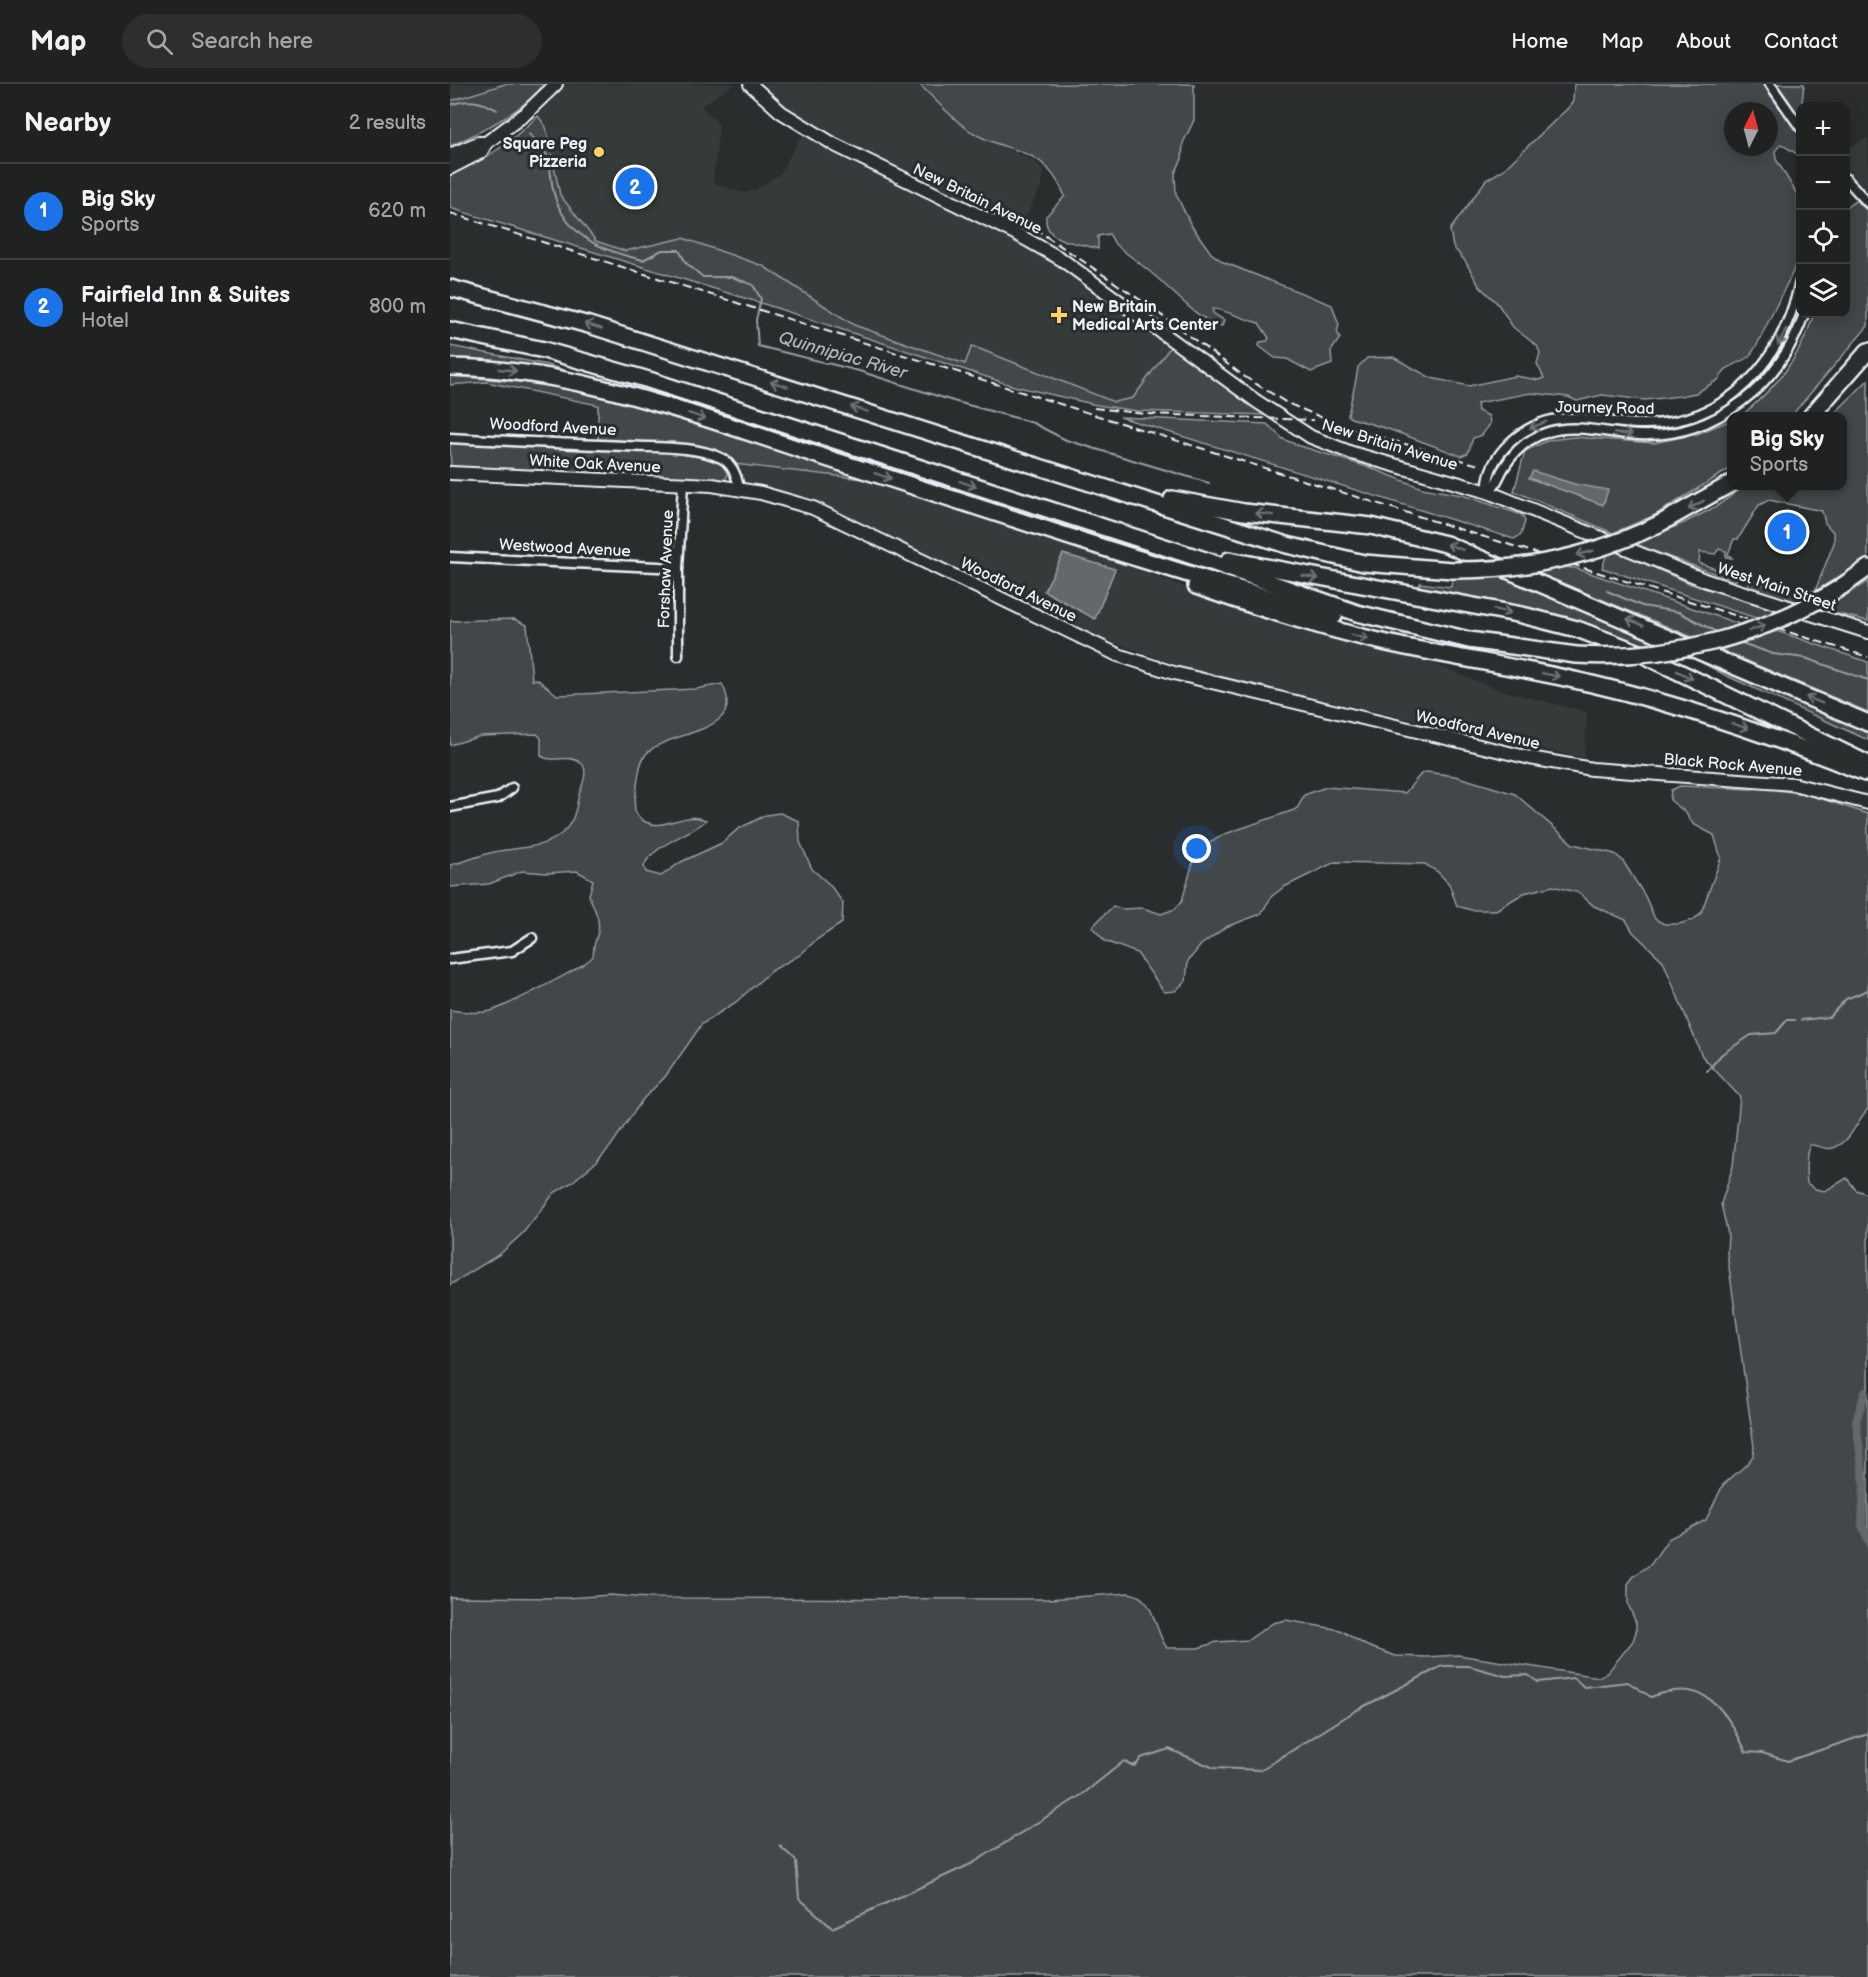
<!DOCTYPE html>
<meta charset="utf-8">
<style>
body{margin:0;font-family:"Balsamiq Sans",sans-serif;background:#2d2f2f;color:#f1f3f6}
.controls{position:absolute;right:18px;top:18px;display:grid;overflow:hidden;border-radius:12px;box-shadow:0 3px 15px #0003}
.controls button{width:54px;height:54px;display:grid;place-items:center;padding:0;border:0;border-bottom:2px solid #3d3f40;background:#202222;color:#f1f3f6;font:30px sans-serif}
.compass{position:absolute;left:1274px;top:18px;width:54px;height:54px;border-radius:50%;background:#202222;box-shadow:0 3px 15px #0003;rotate:6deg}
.you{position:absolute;left:747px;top:765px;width:21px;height:21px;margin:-15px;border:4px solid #fff;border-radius:50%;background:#1a73e8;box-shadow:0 0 0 9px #1a73e833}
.badge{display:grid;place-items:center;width:39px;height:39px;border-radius:50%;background:#1a73e8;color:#fff;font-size:20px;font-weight:700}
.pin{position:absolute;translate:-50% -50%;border:3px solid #fff;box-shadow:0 2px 6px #0006}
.popup{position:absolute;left:1277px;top:328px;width:120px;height:78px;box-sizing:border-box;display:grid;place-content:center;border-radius:12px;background:#202222;filter:drop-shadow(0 2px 4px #0005);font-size:20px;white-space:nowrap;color:#a2a4a5}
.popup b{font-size:22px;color:#f1f3f6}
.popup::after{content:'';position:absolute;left:50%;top:100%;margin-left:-12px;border:12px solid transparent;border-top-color:#202222}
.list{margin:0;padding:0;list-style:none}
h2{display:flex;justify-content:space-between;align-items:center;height:78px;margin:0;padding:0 24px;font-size:26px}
h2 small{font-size:20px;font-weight:400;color:#a2a4a5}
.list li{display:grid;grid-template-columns:39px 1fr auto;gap:18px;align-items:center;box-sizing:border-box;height:96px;padding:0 24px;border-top:2px solid #3d3f40}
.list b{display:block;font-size:22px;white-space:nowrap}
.list p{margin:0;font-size:20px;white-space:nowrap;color:#a2a4a5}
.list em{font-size:20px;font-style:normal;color:#a2a4a5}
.icon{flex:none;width:33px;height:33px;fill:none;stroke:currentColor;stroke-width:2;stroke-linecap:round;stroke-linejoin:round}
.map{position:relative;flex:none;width:1418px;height:1893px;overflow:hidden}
header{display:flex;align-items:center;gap:36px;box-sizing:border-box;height:84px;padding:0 30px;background:#202222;border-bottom:2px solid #3d3f40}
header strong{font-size:28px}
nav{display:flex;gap:33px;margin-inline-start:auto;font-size:21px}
.search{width:420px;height:54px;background:#2d2f2f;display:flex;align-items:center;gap:15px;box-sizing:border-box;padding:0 21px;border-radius:33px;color:#a2a4a5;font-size:22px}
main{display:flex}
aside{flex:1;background:#202222}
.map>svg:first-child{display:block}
</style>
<header>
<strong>Map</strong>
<div class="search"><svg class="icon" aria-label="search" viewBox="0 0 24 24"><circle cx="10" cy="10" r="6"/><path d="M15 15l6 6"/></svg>Search here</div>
<nav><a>Home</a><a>Map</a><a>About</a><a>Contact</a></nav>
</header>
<main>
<aside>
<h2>Nearby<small>2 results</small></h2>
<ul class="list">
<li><span class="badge">1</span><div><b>Big Sky</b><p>Sports</p></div><em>620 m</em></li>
<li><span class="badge">2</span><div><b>Fairfield Inn &amp; Suites</b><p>Hotel</p></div><em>800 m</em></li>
</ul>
</aside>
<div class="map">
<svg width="1418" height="1893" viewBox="0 0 1418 1893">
<rect width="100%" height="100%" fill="#2a2d2e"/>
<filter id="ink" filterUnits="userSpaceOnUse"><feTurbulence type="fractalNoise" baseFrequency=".0167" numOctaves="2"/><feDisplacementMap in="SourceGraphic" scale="12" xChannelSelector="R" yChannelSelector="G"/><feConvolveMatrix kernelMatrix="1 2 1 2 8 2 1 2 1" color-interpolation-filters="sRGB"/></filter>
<g filter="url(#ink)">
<g fill="#363a3b">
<path d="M 0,0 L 55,0 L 0,17 Z"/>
<path d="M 115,0 L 284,0 L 251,22 L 269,41 L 263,99 L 294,109 L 305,106 L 330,90 L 349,55 L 356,52 L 367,56 L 434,93 L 559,151 L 645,203 L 723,259 L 683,314 L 664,318 L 522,262 L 515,280 L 404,241 L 313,182 L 233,154 L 175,167 L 146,156 L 110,111 L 96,43 L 88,32 Z"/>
<path d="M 300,0 L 469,0 L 519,46 L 587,79 L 594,88 L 592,100 L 567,150 L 409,74 Z"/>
<path d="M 1418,53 L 1418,111 L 1396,87 L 1396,66 Z"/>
<path d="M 284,380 L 414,395 L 676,481 L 812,532 L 959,570 L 1049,606 L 1137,628 L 1134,674 L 742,586 L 654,555 L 370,420 L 292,402 Z"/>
</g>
<g fill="#424648" stroke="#959ca0" stroke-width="1.5" fill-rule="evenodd">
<path d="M 55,0 L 94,0 C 75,26 29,49 0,62 L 0,17 Z"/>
<path d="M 469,0 L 744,0 L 744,36 L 733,59 L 732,75 L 725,89 L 726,110 L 741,141 L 761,169 L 773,178 L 882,221 L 889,241 L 887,248 L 890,254 L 881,267 L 882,280 L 861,288 L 837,275 L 825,274 L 809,262 L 810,258 L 817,257 L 819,254 L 809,239 C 798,237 768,223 762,225 L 764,230 L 774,236 L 772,242 C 750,237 732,216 716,202 C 701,187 682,174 666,161 C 663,159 662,153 659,150 L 648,152 L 648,165 C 630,158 593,160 596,132 L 615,112 C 591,57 561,73 520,47 C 502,35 485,15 469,0 Z"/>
<path d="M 1124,0 L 1354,0 L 1350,37 L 1346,43 L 1350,53 L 1350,72 L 1331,60 L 1325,67 L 1326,75 L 1348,112 L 1350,173 L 1307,261 L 1299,273 L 1276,285 L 1268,296 L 1246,309 L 1230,312 L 1195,316 L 1152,311 L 1127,317 L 1118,313 L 1081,309 L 1027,319 L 1028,327 L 1039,332 L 1040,340 L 1032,351 L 1023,354 L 1018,369 L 1011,372 L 938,345 L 901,334 L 898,331 C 901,314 906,300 908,283 L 917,274 L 943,273 L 981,294 L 1019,302 L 1065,292 L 1088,296 L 1094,294 L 1087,280 L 1090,269 L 1087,262 L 1063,243 L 1048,220 L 1030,203 L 1015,177 L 1003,163 L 1000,146 L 1036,96 L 1053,86 L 1119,23 L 1123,17 ZM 1283,27 L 1319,27 L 1319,63 L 1283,63 Z"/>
<path d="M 88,32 L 96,43 L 110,111 L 146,157 L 175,167 L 233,154 L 313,182 L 404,241 L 515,280 L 522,262 L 664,318 L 683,314 L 723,259 L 816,331 L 687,327 L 647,321 L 564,302 L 314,220 L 0,124 L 0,91 C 39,74 57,61 88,32 Z"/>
<path d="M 1407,116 L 1418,128 L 1418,242 L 1341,332 L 1291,332 C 1327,302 1349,276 1364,230 L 1396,230 L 1396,123 Z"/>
<path d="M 0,262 L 98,281 L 111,285 L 110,290 L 0,277 Z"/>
<path d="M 0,292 L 94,300 L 212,327 L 651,470 L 676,481 L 414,395 L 284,380 L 265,366 L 221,360 L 148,355 L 148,321 L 36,298 L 0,301 Z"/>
<path d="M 1418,296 L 1418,475 L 1347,518 L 1300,503 L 1297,496 L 1300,489 L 1300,496 L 1355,513 L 1358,506 L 1365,507 L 1384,459 L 1384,449 L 1375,439 L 1372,427 L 1319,416 L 1309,421 L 1288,455 L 1284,455 L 1278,470 L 1282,474 L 1276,473 L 1276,467 L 1269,465 L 1265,470 L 1250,468 L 1249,479 L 1286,492 L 1290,486 L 1289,493 L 1285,497 L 1184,460 L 1236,438 L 1267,422 L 1295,402 L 1392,402 L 1392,332 L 1382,332 Z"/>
<path d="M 670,333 L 817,340 L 833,355 L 847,361 L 921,384 L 972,404 L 1012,411 L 1072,431 L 1075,437 L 1071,451 L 1064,455 Z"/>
<path d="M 1281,336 L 1281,384 L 1205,431 L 1163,449 L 1064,407 L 1075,367 L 1099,356 L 1124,353 L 1204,359 L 1247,350 Z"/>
<path d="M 3,357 L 215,368 L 264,375 L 271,379 L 278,390 L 275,396 L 1,382 L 0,361 Z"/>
<path d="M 1166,467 L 1241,500 L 1328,527 L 1309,535 L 1152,484 L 1157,470 Z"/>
<path d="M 1112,483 L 1125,484 L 1292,541 L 1245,554 L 1085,488 Z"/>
<path d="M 1063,491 L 1221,559 L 1189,563 L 1170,553 L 1099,530 L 969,506 L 970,499 L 1001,503 L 1002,494 Z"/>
<path d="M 1418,497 L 1418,537 L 1372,526 Z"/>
<path d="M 64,535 L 77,541 L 82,596 L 87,595 L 107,611 L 246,605 L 272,600 C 300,653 211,645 194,673 C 188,682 188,698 186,709 C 184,721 182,730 194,737 C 213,749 235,726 256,736 C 252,745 198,762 194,783 L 196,788 L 211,792 L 231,778 L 272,759 L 288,745 L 316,731 L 330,729 L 349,737 L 350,758 L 362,785 L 380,801 L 393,819 L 392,839 L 366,856 L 350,871 L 321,887 L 286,918 L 252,940 L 215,993 L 193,1015 L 160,1063 L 145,1079 L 121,1099 L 104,1109 L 73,1149 L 50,1170 L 0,1201 L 0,926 C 15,928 26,930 41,927 C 54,923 139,881 143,872 C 144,868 143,863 145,858 C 153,836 146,831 139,811 L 143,796 L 127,787 L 97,789 L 72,787 L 39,800 L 0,803 L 0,781 C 15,778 29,771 44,768 C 73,762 107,766 122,736 C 127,726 127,714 131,705 C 134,697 138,684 131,679 C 119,669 104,680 91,672 L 91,654 L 87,650 L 31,652 L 0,661 L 0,537 Z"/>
<path d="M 1327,547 L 1418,578 L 1418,628 L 1271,566 Z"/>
<path d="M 1252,571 L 1418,644 L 1418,656 L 1277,592 L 1241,573 Z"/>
<path d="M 976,688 L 1005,692 L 1065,710 L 1123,760 L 1165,770 L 1173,777 L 1195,812 L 1205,835 L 1214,840 L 1229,840 L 1243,836 L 1251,829 L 1271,774 L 1264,751 L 1243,740 L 1235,728 L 1220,716 L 1221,706 L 1230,702 L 1301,705 L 1316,703 L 1366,713 L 1418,730 L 1418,1025 C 1406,1037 1401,1059 1383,1064 C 1375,1067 1368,1060 1360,1061 C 1355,1068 1356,1090 1357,1099 L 1365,1105 L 1375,1107 L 1397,1094 L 1406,1106 L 1418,1110 L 1418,1893 L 0,1893 L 0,1513 L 117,1514 L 160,1511 L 198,1514 L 599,1515 L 679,1509 C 706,1513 703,1545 717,1564 L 748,1564 L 767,1558 L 798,1556 L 823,1539 L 836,1536 L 890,1546 L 917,1562 L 946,1572 L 976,1573 L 1008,1571 L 1149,1593 L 1158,1588 L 1183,1557 L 1186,1548 L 1186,1539 L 1178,1520 L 1178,1500 L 1184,1492 L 1201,1480 L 1218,1455 L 1256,1436 L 1273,1401 L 1297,1380 L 1303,1372 L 1304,1363 L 1277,1169 L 1278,1150 L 1271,1120 L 1283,1082 L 1290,1013 L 1252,972 L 1213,877 L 1183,848 L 1176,836 L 1144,822 L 1129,809 L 1103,802 L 1074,809 L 1046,826 L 1021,826 L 1007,822 L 999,800 L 988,788 L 975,780 L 885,778 L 834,803 L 822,812 L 811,830 L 776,843 L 751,861 L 738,877 L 736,897 L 725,907 L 715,908 L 712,905 L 687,869 L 655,857 L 642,843 L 663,822 L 672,825 L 693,824 L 711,830 L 725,825 L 732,817 L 745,771 L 752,763 L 775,750 L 844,726 L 848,723 L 854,711 L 876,703 L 955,709 L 971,690 Z"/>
</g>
<g fill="#63686b" stroke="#989fa3" stroke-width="1.5">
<path d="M 1083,387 L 1124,400 L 1158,406 L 1153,421 L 1079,394 Z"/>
<path d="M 613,470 L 665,485 L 645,535 L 594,507 Z"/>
</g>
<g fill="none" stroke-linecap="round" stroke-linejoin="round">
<g stroke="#989fa3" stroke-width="2">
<path d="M 0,21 C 18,14 31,17 47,26"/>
<path d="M 79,50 C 109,76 95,85 106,116 C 120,155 157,168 193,176 L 212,166 L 229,166 L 236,179 L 253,193 L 282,193 L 303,201 L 311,215 L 306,236 L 308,262 L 409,287 L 503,317 L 581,338 L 616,356 L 759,399"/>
<path d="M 1157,507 L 1192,522 L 1229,528 L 1270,550"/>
<path d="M 1286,557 L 1323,570 L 1355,574 L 1418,596"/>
<path d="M 1351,936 L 1379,933 L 1396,915 L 1418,906"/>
<path d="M 1257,987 L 1272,970 L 1301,951 L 1326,949 L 1337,936 L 1345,936"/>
<path d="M 330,1762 L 346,1777 L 349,1814 L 382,1844 L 523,1779 L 633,1710 L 674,1677 L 683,1682 L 687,1680 L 691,1674 L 719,1665 L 764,1684 L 811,1686 L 905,1627 L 992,1582 L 1019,1582 L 1055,1592 L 1078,1591 L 1088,1598 L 1124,1594 L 1134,1603 L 1178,1598 L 1201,1613 C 1254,1592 1276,1624 1296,1668 L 1312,1669 L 1338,1677 L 1418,1650"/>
</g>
<path stroke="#63686b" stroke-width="8" d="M 1415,1308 L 1406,1337 L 1414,1398 L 1412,1441 L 1418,1456"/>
<defs>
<g id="street">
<path d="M 1320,0 L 1350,43"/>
<path d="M 1396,95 L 1418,119"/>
<path d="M 0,354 C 58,357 117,360 175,362 C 204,364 244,361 271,374 C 283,380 287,392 289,404"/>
<path d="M 1038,408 C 1035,371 1075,339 1108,335 C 1135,331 1163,340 1190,340 C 1278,342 1332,277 1350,198"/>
<path d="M 1038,408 C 1046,402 1048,394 1053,385 C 1063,368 1078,354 1098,348 C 1126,339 1160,350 1189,351 C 1265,354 1331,300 1354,230"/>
<path d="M 0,473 L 228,484"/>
<path d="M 228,572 L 228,484 L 233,400"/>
<path d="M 0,723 L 48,714 L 62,704"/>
<path d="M 0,875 L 62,867 L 82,854"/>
</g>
<g id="secondary">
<path d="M 0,71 L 28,59 L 36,59"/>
<path d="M 0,84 L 31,68 L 36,59 L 75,30 L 106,0"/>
<path d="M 0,389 L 262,401 L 311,409 L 363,424 L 668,571 L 724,589 L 1080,674 L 1142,685 L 1343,700 L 1418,719"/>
</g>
<path id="primary" d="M 300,0 L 331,28 L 385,61 L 563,148 L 611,175 L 806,317 L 861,353 L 902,369 L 1038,408 L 1257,497 L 1418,548"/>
<g id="highway">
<path d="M 0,204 L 139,241 L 837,461 L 914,479 L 1002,486"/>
<path d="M 0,246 L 94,266 L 199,296 L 761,478 L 907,529 L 1019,556 L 1126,571"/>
<path d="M 0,283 C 128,285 247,332 367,371 C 539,426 710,485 884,532"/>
<path d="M 1361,332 L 1418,267"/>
<path d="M 722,415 L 794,428 L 921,442 L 996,460 L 1418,639"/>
<path d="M 1209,440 L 1282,399"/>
<path d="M 779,476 L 1072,531 L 1127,545 L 1190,569 L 1418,680"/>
<path d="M 746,502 C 808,524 872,544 937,559 C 1005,574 1075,584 1142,600 C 1235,622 1326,653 1415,689"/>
<path d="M 1391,503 L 1418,484"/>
</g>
</defs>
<use href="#street" stroke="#e8f1f8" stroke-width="13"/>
<use href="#secondary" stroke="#e8f1f8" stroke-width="16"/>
<use href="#primary" stroke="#e8f1f8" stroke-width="16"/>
<use href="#highway" stroke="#e8f1f8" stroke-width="20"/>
<use href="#street" stroke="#2a2d2e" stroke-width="8"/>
<use href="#secondary" stroke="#2a2d2e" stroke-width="12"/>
<use href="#primary" stroke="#2a2d2e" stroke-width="12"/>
<use href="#highway" stroke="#2a2d2e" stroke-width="15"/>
<g stroke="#e8f1f8" stroke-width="2" stroke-dasharray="9 4.5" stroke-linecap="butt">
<path d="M 0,129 L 1418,573"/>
<path d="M 584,144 L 692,217 L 795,293 L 837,319 L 892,342 L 1029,381"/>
<path d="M 644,324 L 696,330 L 863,336"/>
</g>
<defs>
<g id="highway-bridge">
<path d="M 1002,486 C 1074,487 1144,472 1209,440"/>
<path d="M 1126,571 C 1219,576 1312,553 1391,503"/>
</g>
</defs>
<use href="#highway-bridge" stroke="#e8f1f8" stroke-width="20" stroke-linecap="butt"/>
<use href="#highway-bridge" stroke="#2a2d2e" stroke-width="15"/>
</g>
<defs><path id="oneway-shaft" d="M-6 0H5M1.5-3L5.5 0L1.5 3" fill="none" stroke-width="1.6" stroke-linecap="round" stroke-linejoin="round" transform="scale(1.5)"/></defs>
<g stroke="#6c7275">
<use href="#oneway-shaft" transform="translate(143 242) rotate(-163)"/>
<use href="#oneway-shaft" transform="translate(1332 253) rotate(117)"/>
<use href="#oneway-shaft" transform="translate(58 286) rotate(6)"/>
<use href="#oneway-shaft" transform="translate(329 300) rotate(-163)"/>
<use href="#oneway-shaft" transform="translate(409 325) rotate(-163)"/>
<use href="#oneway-shaft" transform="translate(247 332) rotate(18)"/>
<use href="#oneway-shaft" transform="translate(1088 341) rotate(158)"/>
<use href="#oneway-shaft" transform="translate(1173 350) rotate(5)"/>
<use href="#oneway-shaft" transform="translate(433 392) rotate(18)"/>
<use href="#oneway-shaft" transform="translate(518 400) rotate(18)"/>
<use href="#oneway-shaft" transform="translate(1246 421) rotate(151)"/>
<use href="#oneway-shaft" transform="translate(814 430) rotate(-173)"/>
<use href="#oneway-shaft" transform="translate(1005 463) rotate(-160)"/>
<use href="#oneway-shaft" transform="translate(1135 469) rotate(165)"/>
<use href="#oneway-shaft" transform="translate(860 493) rotate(10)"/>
<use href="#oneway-shaft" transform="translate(1052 527) rotate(11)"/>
<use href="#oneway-shaft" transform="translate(1185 538) rotate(-157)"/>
<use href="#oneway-shaft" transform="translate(1307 544) rotate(-20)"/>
<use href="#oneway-shaft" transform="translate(910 553) rotate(14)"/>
<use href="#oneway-shaft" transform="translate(1101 591) rotate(12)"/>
<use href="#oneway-shaft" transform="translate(1235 591) rotate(26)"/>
<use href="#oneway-shaft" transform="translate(1364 616) rotate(-157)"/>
<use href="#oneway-shaft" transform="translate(1290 642) rotate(18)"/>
</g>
</g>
<g fill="#ffd166" stroke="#2a2d2e" stroke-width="2">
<circle cx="149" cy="68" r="6"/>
<path d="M606 222h6v6h6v6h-6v6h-6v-6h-6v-6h6z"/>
</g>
<g text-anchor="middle" stroke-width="6" stroke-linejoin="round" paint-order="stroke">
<g font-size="16" font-weight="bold" fill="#e8f1f8" stroke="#2a2d2e" text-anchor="end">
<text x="137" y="65">Square Peg<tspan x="137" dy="18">Pizzeria</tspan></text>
<text x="622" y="228" text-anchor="start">New Britain<tspan x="622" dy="18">Medical Arts Center</tspan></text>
</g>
<g font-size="16" fill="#e8f1f8" stroke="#2a2d2e">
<text transform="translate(528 114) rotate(26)" y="6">New Britain Avenue</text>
<text transform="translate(1155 323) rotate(1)" y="6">Journey Road</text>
<text transform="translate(103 342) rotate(3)" y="6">Woodford Avenue</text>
<text transform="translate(940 360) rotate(17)" y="6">New Britain Avenue</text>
<text transform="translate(145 379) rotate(3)" y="6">White Oak Avenue</text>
<text transform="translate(115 463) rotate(3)" y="6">Westwood Avenue</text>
<text transform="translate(215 485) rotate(-88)" y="6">Forshaw Avenue</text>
<text transform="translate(1327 502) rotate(18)" y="6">West Main Street</text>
<text transform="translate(569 505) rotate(26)" y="6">Woodford Avenue</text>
<text transform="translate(1028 645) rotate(13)" y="6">Woodford Avenue</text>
<text transform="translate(1283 680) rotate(5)" y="6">Black Rock Avenue</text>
</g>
<g font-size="18" font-style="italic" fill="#acb3b9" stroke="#2a2d2e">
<text transform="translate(393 271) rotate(16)" y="6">Quinnipiac River</text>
</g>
</g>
</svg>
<div class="controls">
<button>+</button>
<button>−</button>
<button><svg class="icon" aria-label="locate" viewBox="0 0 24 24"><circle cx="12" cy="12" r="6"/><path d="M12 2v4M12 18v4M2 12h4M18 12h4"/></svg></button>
<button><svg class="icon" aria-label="layers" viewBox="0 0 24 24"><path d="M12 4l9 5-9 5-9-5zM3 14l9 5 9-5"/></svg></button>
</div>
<svg class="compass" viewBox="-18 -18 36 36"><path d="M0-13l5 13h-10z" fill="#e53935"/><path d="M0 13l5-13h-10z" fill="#a2a4a5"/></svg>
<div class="you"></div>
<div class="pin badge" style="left:1337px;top:448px">1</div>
<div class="popup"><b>Big Sky</b>Sports</div>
<div class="pin badge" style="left:185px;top:103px">2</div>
</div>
</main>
